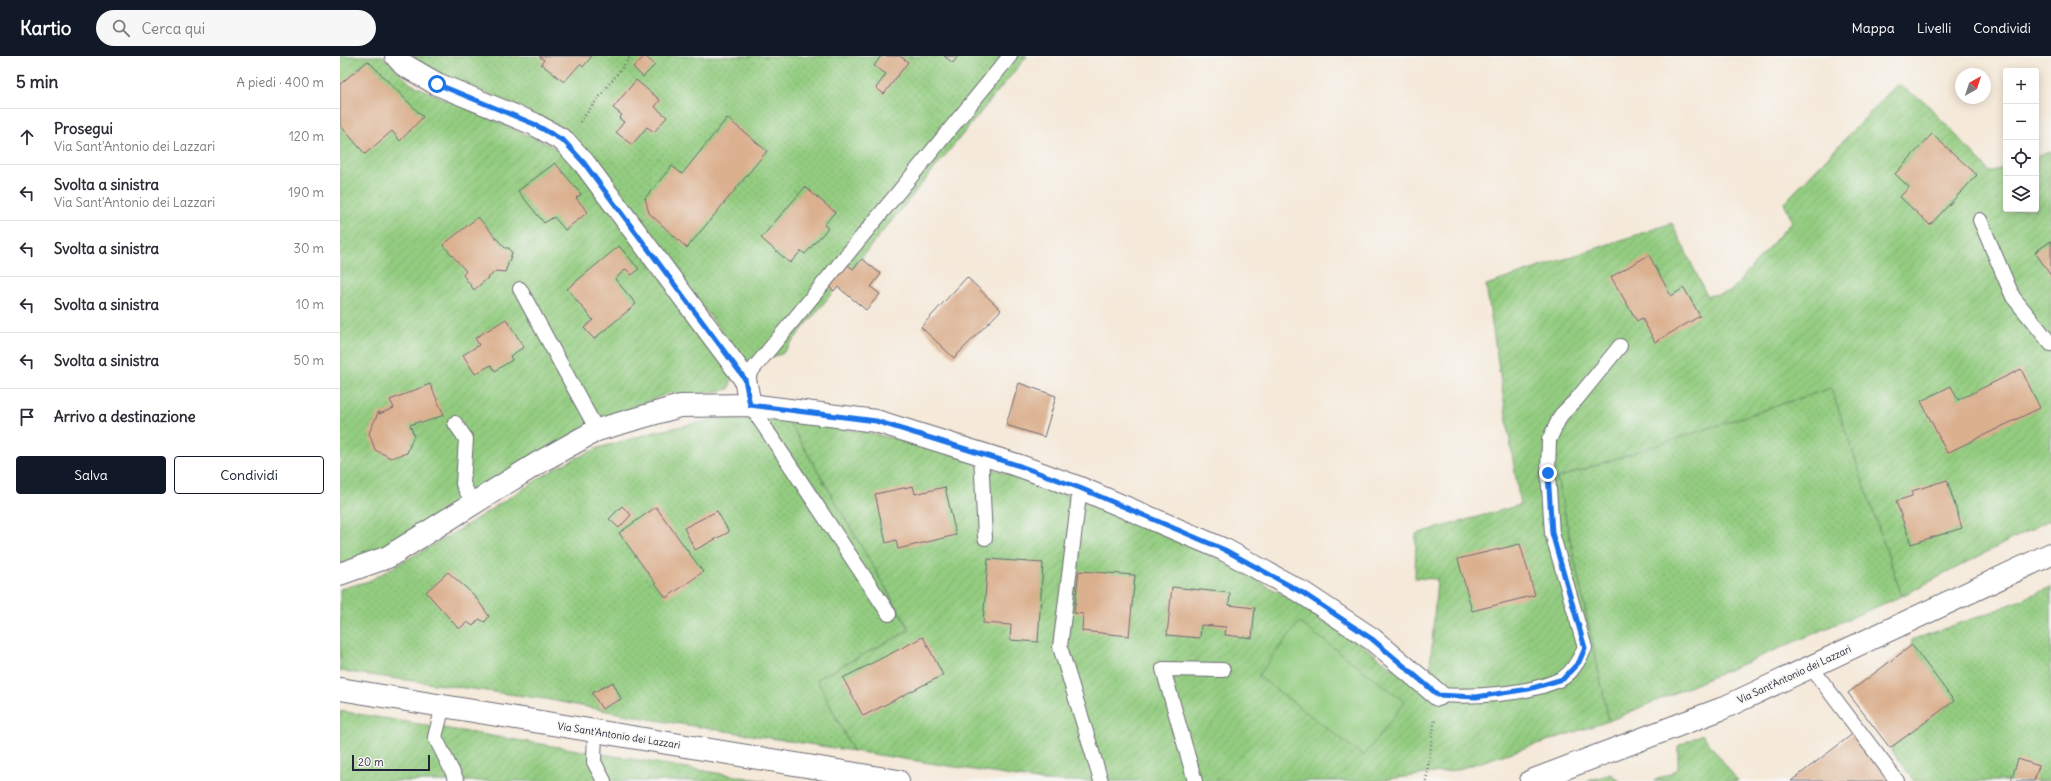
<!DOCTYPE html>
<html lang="it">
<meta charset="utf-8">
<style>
body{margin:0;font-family:Delius,sans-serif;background:#f7f7f7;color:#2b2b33}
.controls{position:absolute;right:12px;top:12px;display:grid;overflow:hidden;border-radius:4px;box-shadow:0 2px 10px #0003}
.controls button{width:36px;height:36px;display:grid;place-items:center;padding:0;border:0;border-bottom:1px solid #e1e1e2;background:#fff;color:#2b2b33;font:20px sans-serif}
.compass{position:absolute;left:1615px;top:12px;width:36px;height:36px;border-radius:50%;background:#fff;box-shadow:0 2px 10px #0003;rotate:39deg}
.scale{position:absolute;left:12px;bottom:10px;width:78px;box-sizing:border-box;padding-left:4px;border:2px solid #22223b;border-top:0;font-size:11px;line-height:14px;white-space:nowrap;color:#22223b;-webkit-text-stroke:3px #f6f6f2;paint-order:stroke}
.stop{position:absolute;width:12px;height:12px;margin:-9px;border:3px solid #1a73e8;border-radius:50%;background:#fff}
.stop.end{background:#1a73e8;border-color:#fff;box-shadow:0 1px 4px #0008}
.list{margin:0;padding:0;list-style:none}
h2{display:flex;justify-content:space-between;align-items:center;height:52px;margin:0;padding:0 16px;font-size:17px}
h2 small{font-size:13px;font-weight:400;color:#7c7c81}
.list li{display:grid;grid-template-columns:26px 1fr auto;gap:12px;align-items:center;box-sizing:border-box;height:56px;padding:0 16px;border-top:1px solid #e1e1e2}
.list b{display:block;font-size:15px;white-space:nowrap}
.list p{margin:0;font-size:13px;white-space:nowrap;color:#7c7c81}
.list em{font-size:13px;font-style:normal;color:#7c7c81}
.actions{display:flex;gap:8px;padding:12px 16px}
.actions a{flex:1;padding:9px 0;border:1px solid #111827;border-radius:4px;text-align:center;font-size:14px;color:#111827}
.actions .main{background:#111827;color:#fff}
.icon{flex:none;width:22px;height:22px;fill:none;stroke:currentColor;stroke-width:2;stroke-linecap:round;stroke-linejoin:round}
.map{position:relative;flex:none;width:1711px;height:725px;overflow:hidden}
header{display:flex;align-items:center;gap:24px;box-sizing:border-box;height:56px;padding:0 20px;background:#111827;color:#fff}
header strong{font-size:19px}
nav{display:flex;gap:22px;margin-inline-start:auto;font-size:14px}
.search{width:280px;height:36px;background:#f7f7f7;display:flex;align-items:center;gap:10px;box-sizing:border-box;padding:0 14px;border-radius:22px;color:#7c7c81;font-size:15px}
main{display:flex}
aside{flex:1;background:#fff}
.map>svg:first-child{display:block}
</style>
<header>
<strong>Kartio</strong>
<div class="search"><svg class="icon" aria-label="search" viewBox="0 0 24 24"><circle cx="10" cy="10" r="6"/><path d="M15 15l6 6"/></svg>Cerca qui</div>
<nav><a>Mappa</a><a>Livelli</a><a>Condividi</a></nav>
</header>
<main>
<aside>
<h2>5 min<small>A piedi · 400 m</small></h2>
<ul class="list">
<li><svg class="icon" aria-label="ahead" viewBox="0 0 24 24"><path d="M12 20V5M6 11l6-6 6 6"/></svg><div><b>Prosegui</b><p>Via Sant'Antonio dei Lazzari</p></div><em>120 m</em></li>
<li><svg class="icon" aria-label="left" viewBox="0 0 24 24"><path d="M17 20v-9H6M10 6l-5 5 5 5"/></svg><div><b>Svolta a sinistra</b><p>Via Sant'Antonio dei Lazzari</p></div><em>190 m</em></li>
<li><svg class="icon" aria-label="left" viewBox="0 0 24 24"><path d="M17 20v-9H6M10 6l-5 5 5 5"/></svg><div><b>Svolta a sinistra</b></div><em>30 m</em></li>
<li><svg class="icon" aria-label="left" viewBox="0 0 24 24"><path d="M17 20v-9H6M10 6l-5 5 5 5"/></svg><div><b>Svolta a sinistra</b></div><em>10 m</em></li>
<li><svg class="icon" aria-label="left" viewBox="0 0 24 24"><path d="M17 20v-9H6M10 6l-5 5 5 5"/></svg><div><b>Svolta a sinistra</b></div><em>50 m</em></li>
<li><svg class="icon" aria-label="arrive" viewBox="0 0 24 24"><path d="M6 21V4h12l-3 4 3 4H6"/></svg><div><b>Arrivo a destinazione</b></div></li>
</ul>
<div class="actions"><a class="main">Salva</a><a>Condividi</a></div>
</aside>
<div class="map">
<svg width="1711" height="725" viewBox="0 0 1711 725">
<defs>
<pattern id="grass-dots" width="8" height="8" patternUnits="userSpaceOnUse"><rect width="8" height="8" fill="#93cc80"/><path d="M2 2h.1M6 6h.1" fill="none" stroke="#7eaf70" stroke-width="1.8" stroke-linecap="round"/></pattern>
<pattern id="garden-furrows" width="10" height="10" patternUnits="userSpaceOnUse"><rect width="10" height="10" fill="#93cc80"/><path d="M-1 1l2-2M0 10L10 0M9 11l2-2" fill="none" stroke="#7eaf70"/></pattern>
</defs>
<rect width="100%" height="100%" fill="#f6f6f2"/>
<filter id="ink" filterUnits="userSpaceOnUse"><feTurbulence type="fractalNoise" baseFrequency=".025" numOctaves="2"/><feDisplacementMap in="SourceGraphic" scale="8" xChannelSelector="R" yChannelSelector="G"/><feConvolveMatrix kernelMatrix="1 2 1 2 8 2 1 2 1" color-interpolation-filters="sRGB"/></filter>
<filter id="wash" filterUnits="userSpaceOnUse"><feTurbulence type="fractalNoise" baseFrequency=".012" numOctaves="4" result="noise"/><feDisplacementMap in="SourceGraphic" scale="16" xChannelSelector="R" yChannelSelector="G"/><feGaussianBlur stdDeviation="0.9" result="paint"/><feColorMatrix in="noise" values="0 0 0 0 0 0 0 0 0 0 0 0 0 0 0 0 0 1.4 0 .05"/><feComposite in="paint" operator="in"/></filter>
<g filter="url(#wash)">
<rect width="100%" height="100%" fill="#f5e9d9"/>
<g fill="url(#grass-dots)" stroke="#5a775e">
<path d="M 73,0 L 687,0 L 442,298 L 406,307 L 225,72 L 135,32 L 88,13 Z"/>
<path d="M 1491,331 L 1562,540 L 1269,665 L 1217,422 Z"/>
<path d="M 391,360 L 406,363 L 448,364 L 570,574 L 477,623 L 513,695 L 309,663 L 205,643 L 0,615 L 0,533 L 29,525 L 119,474 L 217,411 L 258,392 L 315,376 Z"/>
<path d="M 1711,531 L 1711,725 L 1574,725 L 1550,692 L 1613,645 L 1572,589 L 1572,584 L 1657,554 Z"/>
</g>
<g fill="url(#garden-furrows)" stroke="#5a775e">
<path d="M 0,0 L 43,0 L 71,28 L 210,89 L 234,106 L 393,318 L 389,333 L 339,342 L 332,336 L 266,362 L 42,493 L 0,508 Z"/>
<path d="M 1557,28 L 1585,46 L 1650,116 L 1666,111 L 1666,153 L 1696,153 L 1696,100 L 1711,95 L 1711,463 L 1562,540 L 1491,332 L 1217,422 L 1269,665 L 1116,714 L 1035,725 L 704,725 L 513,695 L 477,623 L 570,574 L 448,364 L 526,376 L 594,392 L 771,455 L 879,503 L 956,546 L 1026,592 L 1083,635 L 1090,612 L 1097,523 L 1075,522 L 1076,478 L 1180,449 L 1146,229 L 1332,167 L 1367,240 L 1390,236 L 1452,165 L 1444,147 Z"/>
<path d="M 0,655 L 426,725 L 0,725 Z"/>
<path d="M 1362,678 L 1398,725 L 1314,725 L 1338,713 L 1338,690 Z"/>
<path d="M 1271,718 L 1280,725 L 1248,725 Z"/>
</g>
<path fill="#93cc80" stroke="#5a775e" d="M 959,566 L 1065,646 L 1024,700 L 918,620 Z"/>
<g id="blocks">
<g fill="#dbb08f">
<path d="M 199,0 L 252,0 L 243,11 L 240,8 L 224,26 L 201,8 L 204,4 Z"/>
<path d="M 305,0 L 315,9 L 303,21 L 293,11 Z"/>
<path d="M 541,0 L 560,0 L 568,6 L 544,38 L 536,32 L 546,18 L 534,10 Z"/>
<path d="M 604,0 L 618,0 L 613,7 Z"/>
<path d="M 28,5 L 83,61 L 60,85 L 52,75 L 25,98 L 0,69 L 0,28 Z"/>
<path d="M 296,24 L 320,44 L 315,51 L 327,61 L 314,76 L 307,71 L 292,89 L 276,76 L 284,66 L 279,62 L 282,59 L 273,52 Z"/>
<path d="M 387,62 L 427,95 L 347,192 L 309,157 L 305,142 L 332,110 L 342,118 Z"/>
<path d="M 1592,78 L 1637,119 L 1590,169 L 1560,141 L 1569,131 L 1555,118 Z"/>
<path d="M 215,107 L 241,138 L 236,142 L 248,156 L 225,174 L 214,161 L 204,167 L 178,135 Z"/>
<path d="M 465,131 L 495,156 L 484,169 L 488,172 L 465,198 L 461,195 L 450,207 L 421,182 Z"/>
<path d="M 138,161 L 165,192 L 169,192 L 172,197 L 165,216 L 156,215 L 134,234 L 123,219 L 126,215 L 103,189 Z"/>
<path d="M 1711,185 L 1711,220 L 1695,196 Z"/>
<path d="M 279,190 L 299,213 L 292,219 L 286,213 L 275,223 L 296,248 L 254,283 L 244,272 L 253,264 L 227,233 Z"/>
<path d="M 1309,199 L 1331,240 L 1344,232 L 1360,260 L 1315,286 L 1302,262 L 1297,265 L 1271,221 Z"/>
<path d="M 522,203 L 541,218 L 531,231 L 540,238 L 526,254 L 498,231 L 494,235 L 489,231 L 507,208 L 513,213 Z"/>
<path d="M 627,221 L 661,254 L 614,302 L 581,271 Z"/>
<path d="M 166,263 L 184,291 L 170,300 L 172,304 L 155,315 L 151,309 L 135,318 L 123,299 L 139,289 L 135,282 Z"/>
<path d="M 1681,313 L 1700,352 L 1607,397 L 1581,345 L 1611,330 L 1618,344 Z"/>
<path d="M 679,327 L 716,340 L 704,381 L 666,369 Z"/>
<path d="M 90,328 L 104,359 L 82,367 L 81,365 L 70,369 L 74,379 L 67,397 L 51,402 L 35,394 L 29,377 L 39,355 L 39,358 L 54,352 L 50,344 Z"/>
<path d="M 1607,424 L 1622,472 L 1571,488 L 1556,445 L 1572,440 L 1572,435 Z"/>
<path d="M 573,430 L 575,438 L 605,431 L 616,479 L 558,493 L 556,484 L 546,487 L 535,438 Z"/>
<path d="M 282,450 L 291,459 L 279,472 L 269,463 Z"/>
<path d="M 316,451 L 363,516 L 326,542 L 279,477 Z"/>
<path d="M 377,455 L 389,476 L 355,494 L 344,472 Z"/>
<path d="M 1180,488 L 1195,539 L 1132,555 L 1118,503 Z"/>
<path d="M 648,503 L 703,507 L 698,586 L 670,584 L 671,569 L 643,567 Z"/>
<path d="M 739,515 L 795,519 L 789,580 L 742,575 L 743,558 L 734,557 Z"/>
<path d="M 108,516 L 134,539 L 149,560 L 145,566 L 139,563 L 133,570 L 127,566 L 119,573 L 86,536 Z"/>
<path d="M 832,531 L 890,537 L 889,549 L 915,552 L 912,582 L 885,579 L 886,571 L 861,569 L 860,582 L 827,579 Z"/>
<path d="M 583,581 L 603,619 L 523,660 L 503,622 Z"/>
<path d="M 1572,589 L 1614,645 L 1550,692 L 1508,637 Z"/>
<path d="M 273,626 L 281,643 L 262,653 L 252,637 Z"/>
<path d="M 1514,677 L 1551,725 L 1451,725 Z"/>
<path d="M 1678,703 L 1699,710 L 1694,725 L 1671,725 Z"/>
</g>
</g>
</g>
<g filter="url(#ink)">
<use href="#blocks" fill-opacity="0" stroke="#6c6872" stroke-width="1"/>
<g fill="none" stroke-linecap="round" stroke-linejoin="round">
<defs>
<g id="lane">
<path d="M 1640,164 L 1673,241 L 1711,288"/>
<path d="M 180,233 L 257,374"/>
<path d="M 405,323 L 670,0"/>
<path d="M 410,349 L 549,558"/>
<path d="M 115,367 L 126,383 L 123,428 L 133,448"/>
<path d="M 641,398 L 645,482"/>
<path d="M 740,432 L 720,591 L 761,725"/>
<path d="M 1471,611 L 1557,725"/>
<path d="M 1098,639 C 1134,641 1188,639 1221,623 C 1232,618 1240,602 1245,592 L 1212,477 L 1208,417 L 1209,384 L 1221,359 L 1236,344 L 1280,290"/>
<path d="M 103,650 L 95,681 L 117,725"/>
<path d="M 255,674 L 254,706 L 264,725"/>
<path d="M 855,725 L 823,613 L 883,614"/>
</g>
<g id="street">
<path d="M 56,0 L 64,9 L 97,28 L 194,68 L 224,85 L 244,107 L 405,323 L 410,349"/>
<path d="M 0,518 L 48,501 L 198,407 L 257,374 L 340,350 L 410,349 L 536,365 L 680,410 L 740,432 L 885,494 L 963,537 L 1032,583 L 1098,639"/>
</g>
<g id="secondary">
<path d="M 0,633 L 558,725"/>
<path d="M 1191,725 L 1381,653 L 1711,498"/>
</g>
</defs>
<use href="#lane" stroke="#6c6872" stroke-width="16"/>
<use href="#street" stroke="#6c6872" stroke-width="24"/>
<use href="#secondary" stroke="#6c6872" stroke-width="24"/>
<g stroke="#6c6872" stroke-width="2.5" stroke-dasharray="1 3" stroke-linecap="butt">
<path d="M 240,66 L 291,0"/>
<path d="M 1086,725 L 1095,662"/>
</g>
<use href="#lane" stroke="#fff" stroke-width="14"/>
<use href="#street" stroke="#fff" stroke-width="22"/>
<use href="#secondary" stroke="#fff" stroke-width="22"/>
</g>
</g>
<g fill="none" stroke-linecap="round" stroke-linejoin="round" filter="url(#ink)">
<path stroke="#1a73e8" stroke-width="5" d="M 97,28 L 194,68 L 224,85 L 244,107 L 405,323 L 410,349 L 536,365 L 680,410 L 740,432 L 885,494 L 963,537 L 1032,583 L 1098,639 L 1136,641 L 1189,633 L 1223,623 L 1239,606 L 1245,592 L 1212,477 L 1208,417"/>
</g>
<g text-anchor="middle" stroke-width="3.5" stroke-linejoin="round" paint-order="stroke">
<g font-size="10" fill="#22223b" stroke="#f6f6f2">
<text transform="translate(1454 618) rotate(-25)" y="4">Via Sant'Antonio dei Lazzari</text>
<text transform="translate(279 679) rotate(9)" y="4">Via Sant'Antonio dei Lazzari</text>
</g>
</g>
</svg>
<div class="controls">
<button>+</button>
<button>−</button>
<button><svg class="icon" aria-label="locate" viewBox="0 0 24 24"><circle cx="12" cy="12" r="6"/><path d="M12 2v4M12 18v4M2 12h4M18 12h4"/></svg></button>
<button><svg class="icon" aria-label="layers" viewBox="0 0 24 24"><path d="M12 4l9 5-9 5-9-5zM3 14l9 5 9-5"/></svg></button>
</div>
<svg class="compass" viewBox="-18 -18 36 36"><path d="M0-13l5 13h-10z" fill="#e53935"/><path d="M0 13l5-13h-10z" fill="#7c7c81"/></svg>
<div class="scale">20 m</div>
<div class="stop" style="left:97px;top:28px"></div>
<div class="stop end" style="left:1208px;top:417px"></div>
</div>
</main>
